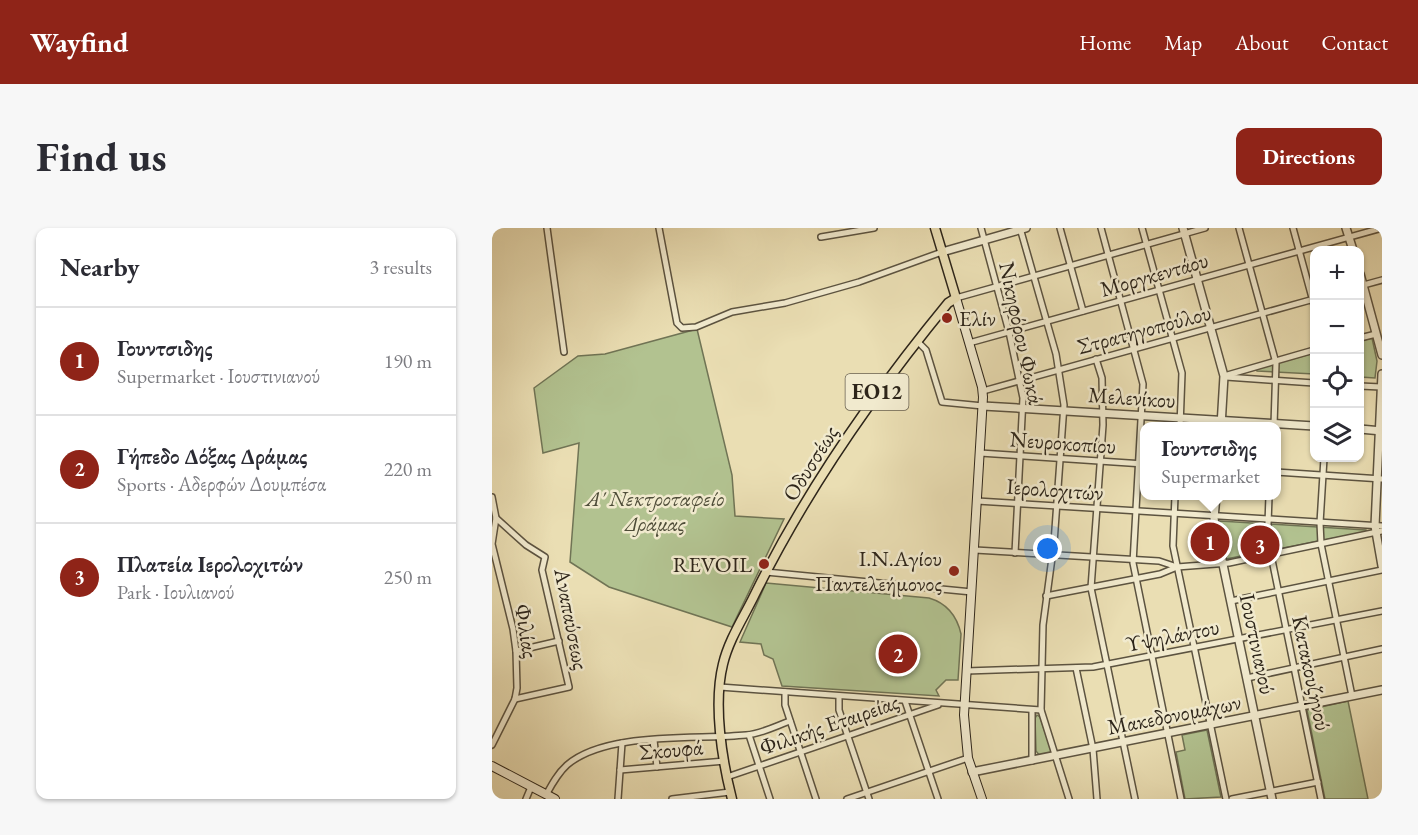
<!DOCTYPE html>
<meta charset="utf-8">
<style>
body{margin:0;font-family:"EB Garamond",serif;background:#f7f7f7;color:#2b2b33}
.controls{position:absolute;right:18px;top:18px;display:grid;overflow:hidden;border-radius:12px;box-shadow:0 2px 4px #0004}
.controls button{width:54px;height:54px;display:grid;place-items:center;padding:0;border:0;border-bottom:2px solid #e1e1e2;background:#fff;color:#2b2b33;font:30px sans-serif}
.you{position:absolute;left:556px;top:321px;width:21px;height:21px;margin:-15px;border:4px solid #fff;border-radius:50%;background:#1a73e8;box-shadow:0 0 0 9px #1a73e833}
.badge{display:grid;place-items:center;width:39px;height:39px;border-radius:50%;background:#8f2418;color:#fff;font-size:20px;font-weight:700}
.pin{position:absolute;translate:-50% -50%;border:3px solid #fff;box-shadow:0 2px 6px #0006}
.popup{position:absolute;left:648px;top:194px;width:141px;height:78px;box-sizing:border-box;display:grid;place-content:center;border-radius:12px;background:#fff;filter:drop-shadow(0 2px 4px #0005);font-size:20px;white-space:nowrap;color:#7c7c81}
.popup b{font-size:22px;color:#2b2b33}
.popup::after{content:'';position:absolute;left:50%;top:100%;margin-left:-12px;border:12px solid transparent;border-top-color:#fff}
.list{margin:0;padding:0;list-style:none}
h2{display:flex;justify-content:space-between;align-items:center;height:78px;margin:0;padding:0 24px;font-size:26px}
h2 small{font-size:20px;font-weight:400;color:#7c7c81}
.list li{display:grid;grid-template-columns:39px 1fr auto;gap:18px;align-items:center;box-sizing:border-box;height:108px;padding:0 24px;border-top:2px solid #e1e1e2}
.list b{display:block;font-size:22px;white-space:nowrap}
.list p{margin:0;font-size:20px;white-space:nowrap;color:#7c7c81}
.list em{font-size:20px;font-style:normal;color:#7c7c81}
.icon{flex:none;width:33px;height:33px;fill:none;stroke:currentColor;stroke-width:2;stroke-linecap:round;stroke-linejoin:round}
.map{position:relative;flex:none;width:890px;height:571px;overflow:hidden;border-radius:12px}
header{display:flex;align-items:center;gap:36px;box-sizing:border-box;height:84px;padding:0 30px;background:#8f2418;color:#fff}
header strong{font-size:28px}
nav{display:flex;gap:33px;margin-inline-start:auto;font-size:21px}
.intro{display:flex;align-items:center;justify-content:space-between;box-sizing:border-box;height:144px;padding:0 36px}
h1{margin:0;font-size:42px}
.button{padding:15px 27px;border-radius:12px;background:#8f2418;color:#fff;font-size:21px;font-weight:700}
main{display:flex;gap:36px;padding:0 36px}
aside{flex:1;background:#fff;border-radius:12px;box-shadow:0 2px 4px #0004}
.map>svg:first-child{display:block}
</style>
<header>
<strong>Wayfind</strong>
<nav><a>Home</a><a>Map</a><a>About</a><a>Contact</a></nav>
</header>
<div class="intro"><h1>Find us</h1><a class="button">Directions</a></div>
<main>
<aside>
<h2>Nearby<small>3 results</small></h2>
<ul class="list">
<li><span class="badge">1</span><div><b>Γουντσιδης</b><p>Supermarket · Ιουστινιανού</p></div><em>190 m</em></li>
<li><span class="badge">2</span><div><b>Γήπεδο Δόξας Δράμας</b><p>Sports · Αδερφών Δουμπέσα</p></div><em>220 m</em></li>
<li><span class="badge">3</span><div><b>Πλατεία Ιερολοχιτών</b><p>Park · Ιουλιανού</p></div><em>250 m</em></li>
</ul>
</aside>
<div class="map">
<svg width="890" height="571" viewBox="0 0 890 571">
<rect width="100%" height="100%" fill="#eadeb3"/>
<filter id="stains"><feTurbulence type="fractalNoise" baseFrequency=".00333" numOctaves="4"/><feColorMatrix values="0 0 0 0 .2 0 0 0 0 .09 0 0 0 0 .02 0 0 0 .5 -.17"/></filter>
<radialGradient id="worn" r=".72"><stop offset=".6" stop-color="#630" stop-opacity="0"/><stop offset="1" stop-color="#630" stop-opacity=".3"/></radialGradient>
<g fill="#b2c290" stroke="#707455" stroke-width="1.5">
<path d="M 205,101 L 240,247 L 243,288 L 292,291 L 240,399 L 117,359 L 78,334 L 87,215 L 51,225 L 42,160 L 86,128 L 113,126 Z"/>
<path d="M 880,110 L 885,133 L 883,150 L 868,149 L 868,113 Z"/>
<path d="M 822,125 L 822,146 L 765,143 L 764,141 Z"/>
<path d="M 728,293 L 874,302 L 874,304 L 734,331 Z"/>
<path d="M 274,355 L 437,370 C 454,375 465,388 469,406 L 466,452 L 454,452 L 444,462 L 447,468 L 290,458 L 281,431 L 272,427 L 269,416 L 248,414 Z"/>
<path d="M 856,473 L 876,571 L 833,571 L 815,482 Z"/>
<path d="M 545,487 L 548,489 L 559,522 L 558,526 L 548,528 L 544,523 L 543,490 Z"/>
<path d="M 715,502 L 729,569 L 693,571 L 684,524 L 693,522 L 690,507 Z"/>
</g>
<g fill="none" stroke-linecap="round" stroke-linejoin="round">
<defs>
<g id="minor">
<path d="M 55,0 L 72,124"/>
<path d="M 167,0 L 185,95 L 190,100 L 204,99 L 240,84 L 293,75 L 367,54 L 450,24"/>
<path d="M 489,0 L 517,104 L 531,170 L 523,325"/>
<path d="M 528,0 L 564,126 L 572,177 L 562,315 L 551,397 L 549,482 L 577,571"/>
<path d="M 568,0 L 591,83"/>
<path d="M 609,0 L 651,156 L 641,335 L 689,571"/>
<path d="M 650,0 L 690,145 L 688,198"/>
<path d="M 747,0 L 784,135 L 782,197"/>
<path d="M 801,0 L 822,77"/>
<path d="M 329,9 L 382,0"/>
<path d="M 868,58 L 890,52"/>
<path d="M 464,70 L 713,0"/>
<path d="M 868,110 L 884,106"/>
<path d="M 425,113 L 434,122 L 450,174 L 491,178"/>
<path d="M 477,115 L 890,0"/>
<path d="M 604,131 L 610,150 L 611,197 L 599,360 L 643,571"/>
<path d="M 732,148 L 822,122"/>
<path d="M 734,149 L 822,155"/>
<path d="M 868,158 L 889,159"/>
<path d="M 491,163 L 822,71"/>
<path d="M 488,225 L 652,236"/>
<path d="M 832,230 L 828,295 L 829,316 L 860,468"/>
<path d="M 784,244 L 890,251"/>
<path d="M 683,268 L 681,318 L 734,571"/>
<path d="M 777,268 L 776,296 L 779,327 L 829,571"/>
<path d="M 0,269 L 4,290 L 34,317 L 53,329 L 50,342 L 77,459 L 23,471"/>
<path d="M 485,273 L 890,298"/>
<path d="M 483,322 L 667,333 L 685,339"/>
<path d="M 274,344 L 480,364"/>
<path d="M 554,368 L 668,346 L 685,339 L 737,335 L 890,303"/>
<path d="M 739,373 L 890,342"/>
<path d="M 24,423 L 67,413"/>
<path d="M 584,440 L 601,521 L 605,571"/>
<path d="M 474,443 L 601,439 L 890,383"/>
<path d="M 755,450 L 890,421"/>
<path d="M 228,459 L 549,482"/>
<path d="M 293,464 L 293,477 L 324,571"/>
<path d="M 347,468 L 347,482 L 377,571"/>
<path d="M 413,473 L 446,571"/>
<path d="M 257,507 L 278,571"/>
<path d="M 162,512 L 165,539"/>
<path d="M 0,517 L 23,471 L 25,460 L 24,423 L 21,401 L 0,316 L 4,290"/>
<path d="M 540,533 L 540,482"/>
<path d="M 128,542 L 233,533"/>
<path d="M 235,549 L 446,477"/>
<path d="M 54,567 C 60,556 66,545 75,537 C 114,503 205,512 254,507 C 269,506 284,498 298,493"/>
<path d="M 34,571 L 39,559"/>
<path d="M 126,571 L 130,515"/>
<path d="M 180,571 L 238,564"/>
<path d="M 355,571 L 476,530"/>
<path d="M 740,571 L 826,554"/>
</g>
<g id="tertiary">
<path d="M 691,0 L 732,148 L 729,198"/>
<path d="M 854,0 L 861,22"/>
<path d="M 450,24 L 534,0"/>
<path d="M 868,46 L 890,127"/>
<path d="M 890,146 L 883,298 L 890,338"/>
<path d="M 491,178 L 822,198"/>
<path d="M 868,201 L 890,203"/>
<path d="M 724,268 L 722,290 L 724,303 L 780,571"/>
<path d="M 480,544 L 890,462"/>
</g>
<g id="secondary">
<path d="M 464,70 L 490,159 L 491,169 L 472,487 L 476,530 L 490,571"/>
<path d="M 0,538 L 63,571"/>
</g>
<path id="primary" d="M 240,571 C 230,532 221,476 231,436 C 237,411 252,389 263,366 C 315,261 382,165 456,75 L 464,70 L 443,0"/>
</defs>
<use href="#minor" stroke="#5c5340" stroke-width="8"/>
<use href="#tertiary" stroke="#5c5340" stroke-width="10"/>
<use href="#secondary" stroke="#2d251a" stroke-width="10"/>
<use href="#primary" stroke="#2d251a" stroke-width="11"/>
<use href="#minor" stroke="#f1eace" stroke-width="5"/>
<use href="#tertiary" stroke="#f1eace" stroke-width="7"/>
<use href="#secondary" stroke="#f1eace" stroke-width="8"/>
<use href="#primary" stroke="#eadeb3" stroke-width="8"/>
</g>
<g fill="#8f2418" stroke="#f1eace" stroke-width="2">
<circle cx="455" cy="90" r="6"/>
<circle cx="272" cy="336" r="6"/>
<circle cx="462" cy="343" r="6"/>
</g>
<g text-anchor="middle" stroke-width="5" stroke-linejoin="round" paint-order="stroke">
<rect fill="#f1eace" stroke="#686050" stroke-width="1.5" x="353.5" y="146" width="63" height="36" rx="4.5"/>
<g font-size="21" font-weight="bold" fill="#2d251a">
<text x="385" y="171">ΕΟ12</text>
</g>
<g font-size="22" fill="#2d251a" stroke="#f1eace">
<text transform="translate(662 46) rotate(-16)" y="8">Μοργκεντάου</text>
<text transform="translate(652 101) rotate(-15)" y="8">Στρατηγοπούλου</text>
<text transform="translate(530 105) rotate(78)" y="8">Νικηφόρου Φωκά</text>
<text transform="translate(640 169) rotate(4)" y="8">Μελενίκου</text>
<text transform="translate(571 214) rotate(4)" y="8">Νευροκοπίου</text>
<text transform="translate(318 235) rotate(-58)" y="8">Οδυσσέως</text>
<text transform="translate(563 261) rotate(4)" y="8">Ιερολοχιτών</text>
<text transform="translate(80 391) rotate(79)" y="8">Αναπαύσεως</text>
<text transform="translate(35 403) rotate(81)" y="8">Φιλίας</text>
<text transform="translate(680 407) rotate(-11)" y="8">Υψηλάντου</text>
<text transform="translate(766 416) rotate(78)" y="8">Ιουστινιανού</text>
<text transform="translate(820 445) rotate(78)" y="8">Κατακουζηνού</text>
<text transform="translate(682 486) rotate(-11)" y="8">Μακεδονομάχων</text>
<text transform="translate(337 496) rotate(-19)" y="8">Φιλικής Εταιρείας</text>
<text transform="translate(179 521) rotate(-5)" y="8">Σκουφά</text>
</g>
<g font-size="22" fill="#2d251a" stroke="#f1eace" text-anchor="end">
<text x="467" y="98" text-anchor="start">Ελίν</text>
<text x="450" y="338">Ι.Ν.Αγίου<tspan x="450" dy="25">Παντελεήμονος</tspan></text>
<text x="260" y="344">REVOIL</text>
</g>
<g font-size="22" font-style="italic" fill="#4e4c38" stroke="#f1eace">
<text x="163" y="278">Α' Νεκτροταφείο<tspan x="163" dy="25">Δράμας</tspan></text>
</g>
</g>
<rect width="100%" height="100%" filter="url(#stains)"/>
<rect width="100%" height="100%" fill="url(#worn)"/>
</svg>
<div class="controls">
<button>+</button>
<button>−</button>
<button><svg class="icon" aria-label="locate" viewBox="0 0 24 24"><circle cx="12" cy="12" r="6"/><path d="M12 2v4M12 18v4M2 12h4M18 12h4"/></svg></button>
<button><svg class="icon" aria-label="layers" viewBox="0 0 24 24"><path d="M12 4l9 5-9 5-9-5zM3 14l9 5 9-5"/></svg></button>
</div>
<div class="you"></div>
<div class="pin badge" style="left:718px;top:314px">1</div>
<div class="popup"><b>Γουντσιδης</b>Supermarket</div>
<div class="pin badge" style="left:406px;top:426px">2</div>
<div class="pin badge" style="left:768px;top:317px">3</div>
</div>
</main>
